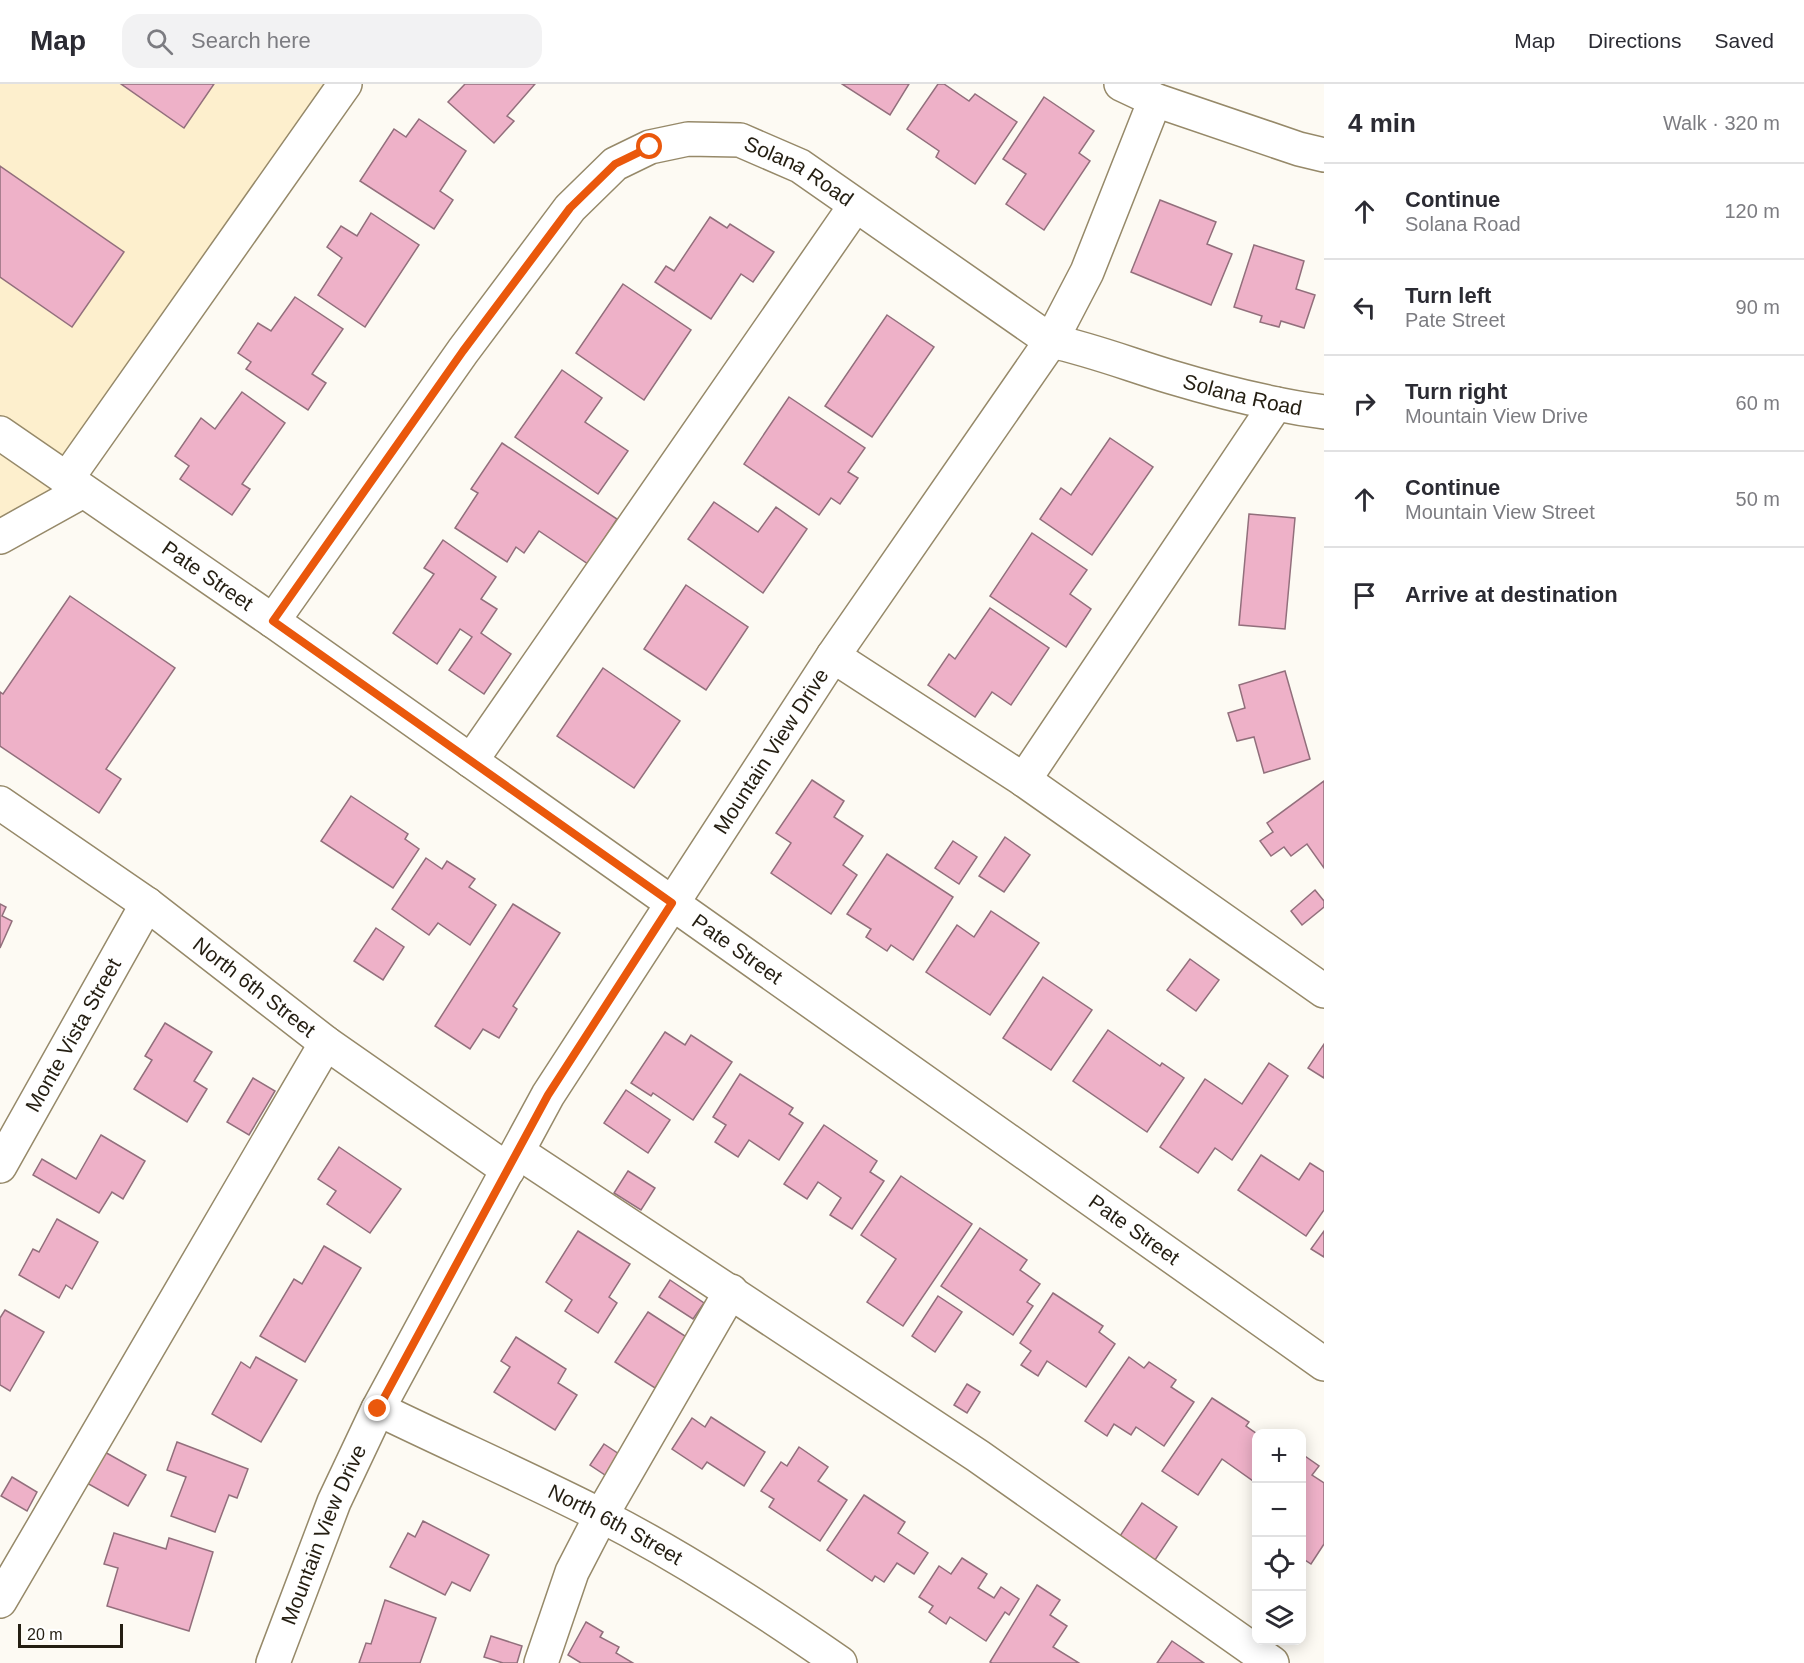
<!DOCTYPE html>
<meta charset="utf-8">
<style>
body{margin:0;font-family:Arial,sans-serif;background:#f2f2f3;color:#2b2b33}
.controls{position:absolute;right:18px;bottom:18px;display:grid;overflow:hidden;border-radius:12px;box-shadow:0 3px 15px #0003}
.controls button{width:54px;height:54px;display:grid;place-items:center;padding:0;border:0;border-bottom:2px solid #e1e1e2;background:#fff;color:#2b2b33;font:30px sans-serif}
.scale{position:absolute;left:18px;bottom:15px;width:105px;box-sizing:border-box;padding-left:6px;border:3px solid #241e12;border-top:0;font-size:16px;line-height:21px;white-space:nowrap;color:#241e12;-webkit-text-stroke:4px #fff;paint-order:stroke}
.stop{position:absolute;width:18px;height:18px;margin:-14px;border:4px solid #ea580c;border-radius:50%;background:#fff}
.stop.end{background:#ea580c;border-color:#fff;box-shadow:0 2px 6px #0008}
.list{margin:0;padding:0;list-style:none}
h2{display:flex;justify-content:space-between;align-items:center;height:78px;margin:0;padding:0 24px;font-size:26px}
h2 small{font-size:20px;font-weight:400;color:#7c7c81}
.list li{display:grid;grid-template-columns:39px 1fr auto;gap:18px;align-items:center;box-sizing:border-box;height:96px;padding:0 24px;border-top:2px solid #e1e1e2}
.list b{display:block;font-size:22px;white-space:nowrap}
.list p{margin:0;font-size:20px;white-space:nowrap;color:#7c7c81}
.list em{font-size:20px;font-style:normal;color:#7c7c81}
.icon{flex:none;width:33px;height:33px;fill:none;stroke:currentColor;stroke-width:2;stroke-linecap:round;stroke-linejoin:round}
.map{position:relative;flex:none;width:1324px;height:1579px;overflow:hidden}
header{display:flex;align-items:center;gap:36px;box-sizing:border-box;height:84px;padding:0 30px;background:#fff;border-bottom:2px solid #e1e1e2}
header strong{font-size:28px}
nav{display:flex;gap:33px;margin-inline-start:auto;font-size:21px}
.search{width:420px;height:54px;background:#f2f2f3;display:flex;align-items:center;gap:15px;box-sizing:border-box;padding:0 21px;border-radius:18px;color:#7c7c81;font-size:22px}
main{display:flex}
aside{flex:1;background:#fff}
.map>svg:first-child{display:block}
</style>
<header>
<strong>Map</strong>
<div class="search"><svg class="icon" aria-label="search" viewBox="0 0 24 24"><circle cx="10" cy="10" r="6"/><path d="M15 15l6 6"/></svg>Search here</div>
<nav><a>Map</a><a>Directions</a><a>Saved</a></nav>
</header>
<main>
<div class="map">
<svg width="1324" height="1579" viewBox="0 0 1324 1579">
<rect width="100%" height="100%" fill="#fdfaf3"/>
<path fill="#fdefcd" d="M 0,0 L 345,0 L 66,396 L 0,453 Z"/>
<g fill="#eeb1c8" stroke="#926f7c" stroke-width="1.5">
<path d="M 121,0 L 214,0 L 184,44 Z"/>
<path d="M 465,0 L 535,0 L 507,32 L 514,37 L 494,59 L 448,18 Z"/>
<path d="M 842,0 L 909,0 L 890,31 Z"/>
<path d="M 938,0 L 944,0 L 969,17 L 975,10 L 1017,38 L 975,100 L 936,73 L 939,67 L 907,45 Z"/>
<path d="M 1044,13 L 1094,47 L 1079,69 L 1090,77 L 1044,146 L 1006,120 L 1026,90 L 1003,75 Z"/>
<path d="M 419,35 L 466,67 L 440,107 L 453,116 L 434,145 L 360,97 L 394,45 L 406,53 Z"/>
<path d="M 0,82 L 124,168 L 72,243 L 0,193 Z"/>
<path d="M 1160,116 L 1216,138 L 1207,160 L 1232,170 L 1211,221 L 1131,188 Z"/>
<path d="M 371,129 L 419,161 L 365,243 L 318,211 L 342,174 L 327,163 L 341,142 L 357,152 Z"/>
<path d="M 710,133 L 727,144 L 730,140 L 774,168 L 753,198 L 741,190 L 711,235 L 655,198 L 666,182 L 674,187 Z"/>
<path d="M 1254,161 L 1304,177 L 1296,205 L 1315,211 L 1304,244 L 1281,237 L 1279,243 L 1260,238 L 1262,232 L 1234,223 Z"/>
<path d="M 623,200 L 691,246 L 644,316 L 576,269 Z"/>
<path d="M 295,213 L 343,245 L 312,290 L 326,299 L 308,326 L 246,285 L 251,278 L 238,269 L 258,239 L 271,247 Z"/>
<path d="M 887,231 L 934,263 L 872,353 L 825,322 Z"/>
<path d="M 562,286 L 602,314 L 585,338 L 628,367 L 598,410 L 515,353 Z"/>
<path d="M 242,308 L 285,339 L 242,400 L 250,405 L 232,431 L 180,395 L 189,382 L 175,372 L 201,334 L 215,345 Z"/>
<path d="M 789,313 L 865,364 L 848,388 L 858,394 L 840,420 L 831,414 L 819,431 L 744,380 Z"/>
<path d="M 1110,354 L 1153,383 L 1092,471 L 1040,435 L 1061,404 L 1071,411 Z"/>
<path d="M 502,359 L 617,435 L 588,480 L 539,447 L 524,469 L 516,463 L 507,478 L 455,444 L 478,409 L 471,405 Z"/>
<path d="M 714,418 L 758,448 L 776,423 L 807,445 L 763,509 L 688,455 Z"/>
<path d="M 1249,430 L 1295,434 L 1285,545 L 1239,541 Z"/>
<path d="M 1032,449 L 1087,486 L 1070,510 L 1091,525 L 1066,563 L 990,512 Z"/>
<path d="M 443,456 L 496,493 L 481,515 L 497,525 L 481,549 L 511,570 L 484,610 L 449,586 L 472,553 L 460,545 L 437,580 L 393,549 L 434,490 L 424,484 Z"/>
<path d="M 686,501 L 748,543 L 706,606 L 644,565 Z"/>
<path d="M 70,512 L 175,584 L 106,685 L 121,695 L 99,729 L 0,662 L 0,608 L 3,610 Z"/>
<path d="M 990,524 L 1049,564 L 1011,621 L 992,608 L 975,633 L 928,601 L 949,570 L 955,575 Z"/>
<path d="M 603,584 L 680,637 L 634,704 L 557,652 Z"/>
<path d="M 1285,587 L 1310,675 L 1264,689 L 1254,653 L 1237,657 L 1228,629 L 1245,624 L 1239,601 Z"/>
<path d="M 812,696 L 844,717 L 834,733 L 863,752 L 843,781 L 857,791 L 831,830 L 771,789 L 791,759 L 776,749 Z"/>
<path d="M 1324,697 L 1324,784 L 1307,760 L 1291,772 L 1284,763 L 1271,772 L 1260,757 L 1273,748 L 1267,739 Z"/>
<path d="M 351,712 L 408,750 L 405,755 L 419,765 L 393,804 L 321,757 Z"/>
<path d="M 1005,753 L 1030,771 L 1004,808 L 979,792 Z"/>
<path d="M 953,757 L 977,773 L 959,800 L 935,784 Z"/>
<path d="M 887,770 L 953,813 L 913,876 L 891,861 L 887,867 L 866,853 L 871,845 L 847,830 Z"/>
<path d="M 426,774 L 442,785 L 447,777 L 475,795 L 469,803 L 496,821 L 470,861 L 438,839 L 429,851 L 392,825 Z"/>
<path d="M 1315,806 L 1324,817 L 1324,823 L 1302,841 L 1291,827 Z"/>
<path d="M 0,820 L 6,823 L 2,832 L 12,837 L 0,864 Z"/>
<path d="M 513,820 L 560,849 L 513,922 L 517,925 L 499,954 L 483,945 L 470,965 L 435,942 Z"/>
<path d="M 991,827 L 1039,859 L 990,931 L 926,888 L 957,841 L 974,853 Z"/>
<path d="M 376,844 L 404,863 L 383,896 L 354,877 Z"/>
<path d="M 1190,875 L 1219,896 L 1196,927 L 1167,906 Z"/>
<path d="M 1043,893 L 1092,926 L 1051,986 L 1003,954 Z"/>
<path d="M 165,939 L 212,968 L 194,997 L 207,1005 L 187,1038 L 134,1005 L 152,976 L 145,972 Z"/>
<path d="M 1108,946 L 1160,982 L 1162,979 L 1184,994 L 1147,1048 L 1073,997 Z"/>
<path d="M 665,948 L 685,961 L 691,951 L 732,978 L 693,1036 L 653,1009 L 651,1012 L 631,999 Z"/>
<path d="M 1324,960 L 1324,994 L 1308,984 Z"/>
<path d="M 1269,979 L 1288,992 L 1232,1076 L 1215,1064 L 1198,1089 L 1160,1063 L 1205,995 L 1242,1020 Z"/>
<path d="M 740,990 L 793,1024 L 789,1030 L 803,1039 L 779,1076 L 749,1056 L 738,1073 L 715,1058 L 726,1041 L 713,1033 Z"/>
<path d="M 253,994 L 275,1007 L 249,1051 L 227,1038 Z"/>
<path d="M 626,1006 L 670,1036 L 648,1069 L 604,1039 Z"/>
<path d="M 824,1041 L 877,1077 L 870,1088 L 884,1097 L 852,1145 L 830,1131 L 841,1114 L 818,1098 L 807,1115 L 784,1100 Z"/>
<path d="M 101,1051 L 145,1077 L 123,1115 L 112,1108 L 99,1129 L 33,1091 L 42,1075 L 76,1095 Z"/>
<path d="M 339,1063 L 401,1105 L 370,1149 L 327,1120 L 336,1107 L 318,1095 Z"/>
<path d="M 1261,1071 L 1299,1096 L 1310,1079 L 1324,1088 L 1324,1126 L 1306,1152 L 1238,1106 Z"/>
<path d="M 628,1087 L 655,1104 L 641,1126 L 614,1109 Z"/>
<path d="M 901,1092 L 972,1140 L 903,1242 L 867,1218 L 896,1175 L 861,1151 Z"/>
<path d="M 57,1135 L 98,1158 L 72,1205 L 66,1201 L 59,1214 L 19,1191 L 33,1165 L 39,1168 Z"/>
<path d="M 980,1144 L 1027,1176 L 1020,1186 L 1040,1200 L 1027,1218 L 1033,1222 L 1013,1251 L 941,1202 Z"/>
<path d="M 578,1147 L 630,1180 L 609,1213 L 617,1219 L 598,1249 L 565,1227 L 572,1216 L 546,1198 Z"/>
<path d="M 1324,1147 L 1324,1173 L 1311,1165 Z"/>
<path d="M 324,1162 L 361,1184 L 305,1278 L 260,1252 L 294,1195 L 302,1200 Z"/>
<path d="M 670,1196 L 704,1219 L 693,1235 L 659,1213 Z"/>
<path d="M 1053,1209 L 1103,1242 L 1099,1248 L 1115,1260 L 1086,1303 L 1047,1277 L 1038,1292 L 1021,1281 L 1031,1267 L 1020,1259 Z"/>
<path d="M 938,1212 L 962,1228 L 935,1268 L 912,1252 Z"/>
<path d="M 5,1226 L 44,1248 L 10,1307 L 0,1301 L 0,1234 Z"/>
<path d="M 648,1228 L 688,1254 L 655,1304 L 615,1278 Z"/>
<path d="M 516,1253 L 566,1285 L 558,1299 L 577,1311 L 555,1346 L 494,1308 L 510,1283 L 501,1277 Z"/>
<path d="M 256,1273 L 297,1296 L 261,1358 L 212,1330 L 241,1278 L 250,1284 Z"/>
<path d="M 1129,1273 L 1144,1284 L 1149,1278 L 1176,1296 L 1171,1303 L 1194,1318 L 1164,1362 L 1136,1343 L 1131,1351 L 1114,1340 L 1107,1352 L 1085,1337 Z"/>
<path d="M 967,1300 L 980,1308 L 967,1329 L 954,1321 Z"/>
<path d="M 1212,1314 L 1249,1338 L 1246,1342 L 1257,1350 L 1256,1399 L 1222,1375 L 1198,1411 L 1162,1387 Z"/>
<path d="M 711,1333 L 765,1368 L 744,1402 L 707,1378 L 702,1385 L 672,1365 L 692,1334 L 705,1343 Z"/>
<path d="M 177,1358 L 248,1385 L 237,1414 L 229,1411 L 215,1448 L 171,1432 L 186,1393 L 167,1386 Z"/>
<path d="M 604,1360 L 622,1372 L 608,1393 L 590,1381 Z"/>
<path d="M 799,1363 L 828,1383 L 818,1397 L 847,1416 L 820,1457 L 769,1423 L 774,1415 L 761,1407 L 781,1378 L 787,1382 Z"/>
<path d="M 103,1367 L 146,1391 L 128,1422 L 85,1398 Z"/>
<path d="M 1302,1370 L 1319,1382 L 1312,1391 L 1324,1399 L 1324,1460 L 1311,1480 L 1302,1474 Z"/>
<path d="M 12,1393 L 37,1408 L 27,1427 L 1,1412 Z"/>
<path d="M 864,1411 L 905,1438 L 898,1449 L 928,1469 L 914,1490 L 897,1479 L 884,1498 L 875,1492 L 872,1497 L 827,1466 Z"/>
<path d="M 1142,1419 L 1177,1443 L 1155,1476 L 1120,1452 Z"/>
<path d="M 423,1437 L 489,1471 L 470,1507 L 452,1498 L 445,1511 L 390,1483 L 408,1449 L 415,1453 Z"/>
<path d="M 114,1449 L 166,1465 L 169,1454 L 213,1468 L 189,1547 L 107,1522 L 118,1484 L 104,1480 Z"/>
<path d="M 962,1474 L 987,1490 L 978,1504 L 994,1514 L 1001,1503 L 1019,1515 L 1009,1531 L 1005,1528 L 986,1557 L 950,1533 L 946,1540 L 929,1528 L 933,1522 L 919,1513 L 939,1482 L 951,1490 Z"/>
<path d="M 1037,1501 L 1060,1516 L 1050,1531 L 1067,1542 L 1053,1563 L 1079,1579 L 992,1579 L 990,1578 Z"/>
<path d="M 385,1516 L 436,1534 L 420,1579 L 359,1579 L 366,1559 L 371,1560 Z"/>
<path d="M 586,1538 L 603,1548 L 600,1553 L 619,1563 L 616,1569 L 633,1579 L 581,1579 L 568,1571 Z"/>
<path d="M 491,1552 L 522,1562 L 517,1579 L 503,1579 L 484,1573 Z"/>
<path d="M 1172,1557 L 1204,1579 L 1157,1579 Z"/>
</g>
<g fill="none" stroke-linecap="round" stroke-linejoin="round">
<defs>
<g id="minor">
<path d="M 1121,0 L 1155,16 L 1299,65 L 1324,71"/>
<path id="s1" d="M 0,349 L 273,537 L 1324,1280"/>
<path d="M 66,396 L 345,0"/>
<path d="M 0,453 L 83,407"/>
<path id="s2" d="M 273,537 L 463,267 L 570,124 L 615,80 L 650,63 L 688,55 L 740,56 L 800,82 L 1051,257 C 1093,266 1131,281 1171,293 C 1221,308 1273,321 1324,328"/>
<path d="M 833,572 L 1024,696 L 1324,907"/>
<path d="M 471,677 L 855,122"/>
<path d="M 1024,696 L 1276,320"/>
<path id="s3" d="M 0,719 L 147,820 L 326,959 L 508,1086"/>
<path d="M 518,1068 L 978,1372 L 1272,1579"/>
<path id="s4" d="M 0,1082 L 147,820"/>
<path id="s5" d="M 378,1325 C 452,1361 527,1394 600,1431 C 684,1474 763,1526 840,1579"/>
<path d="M 0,1517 L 326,959"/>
<path id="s6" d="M 273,1579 L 334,1418 L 378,1325 L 548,1011 L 833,572 L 1051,257 L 1087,188 L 1155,16"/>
<path d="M 541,1579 L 572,1488 L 601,1432 L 731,1207"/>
</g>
</defs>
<use href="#minor" stroke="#968969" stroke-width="36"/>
<use href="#minor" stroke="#fff" stroke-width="33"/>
</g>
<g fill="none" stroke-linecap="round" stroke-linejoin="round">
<path stroke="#ea580c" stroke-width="8" d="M 378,1325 L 548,1011 L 672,819 L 273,537 L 463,267 L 570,124 L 615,80 L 650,63"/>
</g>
<g text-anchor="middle" stroke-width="5" stroke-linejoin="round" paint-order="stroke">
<g font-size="21" fill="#241e12" stroke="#fff">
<text dy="7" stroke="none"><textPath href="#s2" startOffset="768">Solana Road</textPath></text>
<text dy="7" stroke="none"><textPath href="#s2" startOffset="1272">Solana Road</textPath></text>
<text dy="7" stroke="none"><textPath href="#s1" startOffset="252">Pate Street</textPath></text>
<text dy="7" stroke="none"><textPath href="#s6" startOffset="1042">Mountain View Drive</textPath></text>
<text dy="7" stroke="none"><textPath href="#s1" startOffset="900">Pate Street</textPath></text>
<text dy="7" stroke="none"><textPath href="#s3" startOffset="314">North 6th Street</textPath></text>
<text dy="7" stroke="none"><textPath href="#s4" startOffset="150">Monte Vista Street</textPath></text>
<text dy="7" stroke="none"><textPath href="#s1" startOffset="1386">Pate Street</textPath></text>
<text dy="7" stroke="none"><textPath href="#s5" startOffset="264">North 6th Street</textPath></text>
<text dy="7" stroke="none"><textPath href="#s6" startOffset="138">Mountain View Drive</textPath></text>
</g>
</g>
</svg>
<div class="controls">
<button>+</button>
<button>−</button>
<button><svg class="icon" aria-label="locate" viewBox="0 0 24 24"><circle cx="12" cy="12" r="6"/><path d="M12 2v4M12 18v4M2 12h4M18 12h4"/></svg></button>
<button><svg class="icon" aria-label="layers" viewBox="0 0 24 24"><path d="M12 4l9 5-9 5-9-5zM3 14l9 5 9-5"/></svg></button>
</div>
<div class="scale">20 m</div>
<div class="stop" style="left:650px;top:63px"></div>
<div class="stop end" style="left:378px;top:1325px"></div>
</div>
<aside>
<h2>4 min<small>Walk · 320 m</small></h2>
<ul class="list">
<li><svg class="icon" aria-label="ahead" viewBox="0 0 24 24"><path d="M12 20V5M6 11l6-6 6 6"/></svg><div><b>Continue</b><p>Solana Road</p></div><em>120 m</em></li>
<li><svg class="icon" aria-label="left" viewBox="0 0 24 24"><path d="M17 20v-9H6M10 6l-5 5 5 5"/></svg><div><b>Turn left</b><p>Pate Street</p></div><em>90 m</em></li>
<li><svg class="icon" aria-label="right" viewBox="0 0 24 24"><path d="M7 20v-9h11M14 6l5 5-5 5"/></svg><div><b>Turn right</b><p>Mountain View Drive</p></div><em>60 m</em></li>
<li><svg class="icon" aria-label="ahead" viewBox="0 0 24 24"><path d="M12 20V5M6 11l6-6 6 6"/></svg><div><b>Continue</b><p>Mountain View Street</p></div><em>50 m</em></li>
<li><svg class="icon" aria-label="arrive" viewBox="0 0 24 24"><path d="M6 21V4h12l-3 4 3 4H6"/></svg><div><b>Arrive at destination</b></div></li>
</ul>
</aside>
</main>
